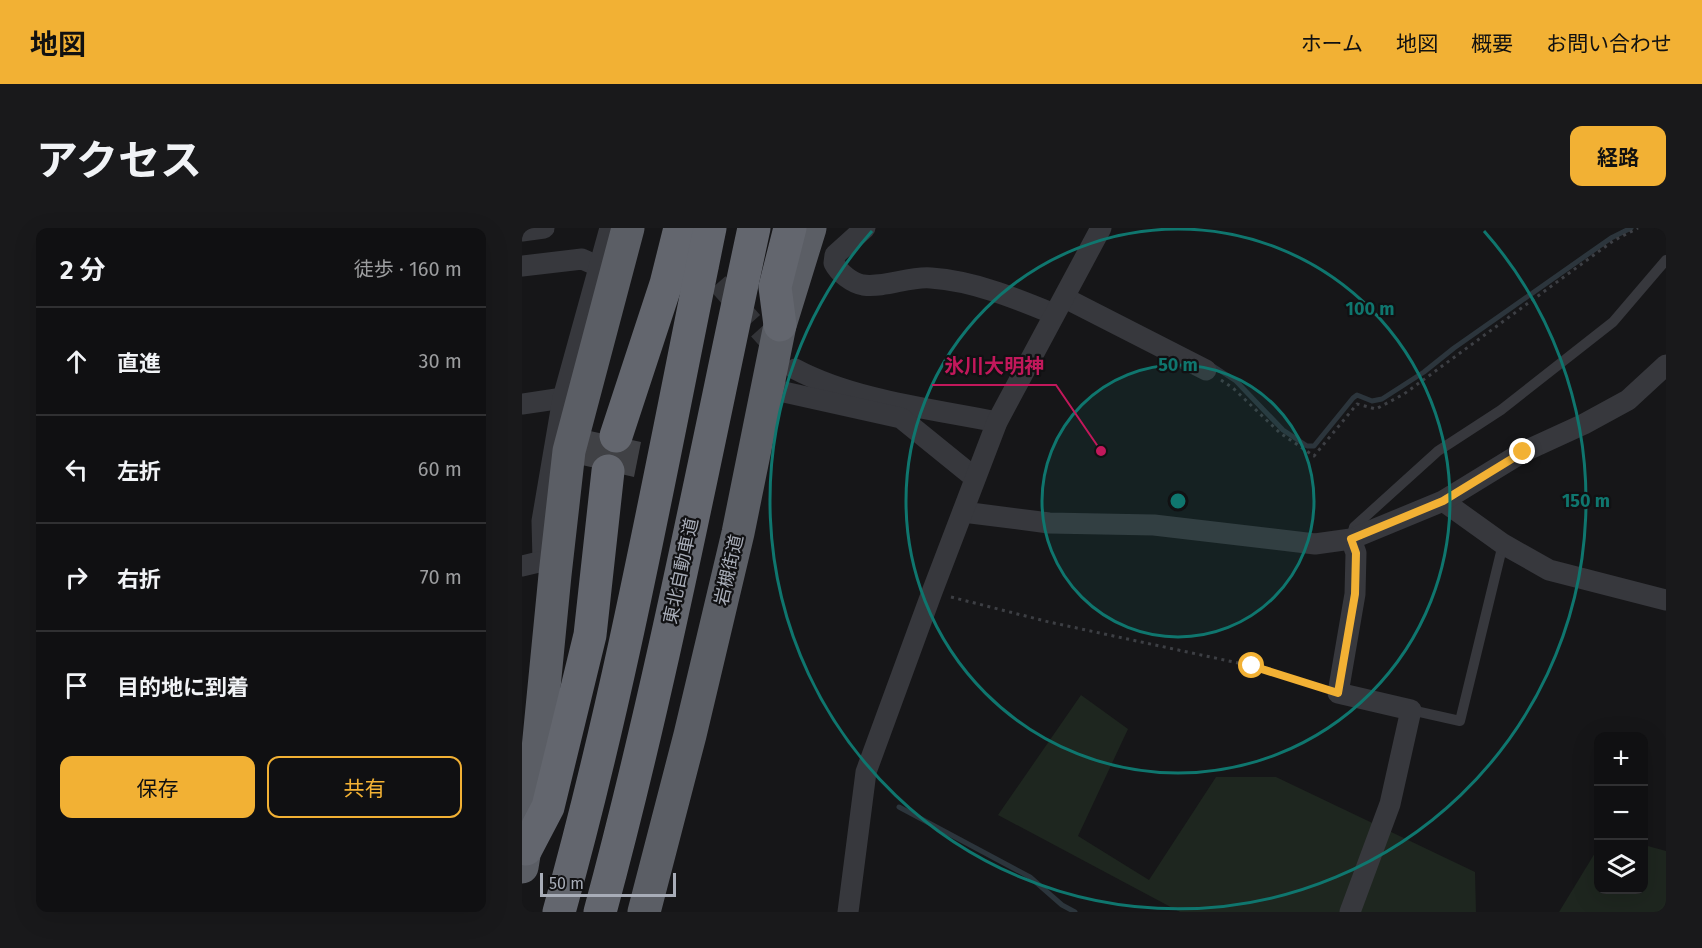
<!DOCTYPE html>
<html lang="ja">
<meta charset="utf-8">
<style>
body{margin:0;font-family:"Fira Sans","Noto Sans JP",sans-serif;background:#19191b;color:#f1f3f6}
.controls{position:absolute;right:18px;bottom:18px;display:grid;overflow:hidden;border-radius:12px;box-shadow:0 6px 24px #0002}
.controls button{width:54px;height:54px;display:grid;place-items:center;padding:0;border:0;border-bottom:2px solid #303032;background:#101012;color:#f1f3f6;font:30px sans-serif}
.scale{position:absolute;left:18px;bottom:15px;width:136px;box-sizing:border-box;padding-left:6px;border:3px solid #a8adb8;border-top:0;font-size:16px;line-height:21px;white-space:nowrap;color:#a8adb8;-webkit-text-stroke:4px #111113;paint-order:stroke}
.stop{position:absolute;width:18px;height:18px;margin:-14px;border:4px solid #f2b134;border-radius:50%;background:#fff}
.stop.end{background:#f2b134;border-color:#fff;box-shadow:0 2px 6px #0008}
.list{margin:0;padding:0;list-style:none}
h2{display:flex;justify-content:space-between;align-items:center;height:78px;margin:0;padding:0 24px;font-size:26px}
h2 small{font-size:20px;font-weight:400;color:#9c9d9f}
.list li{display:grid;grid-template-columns:39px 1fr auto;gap:18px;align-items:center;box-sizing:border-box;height:108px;padding:0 24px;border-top:2px solid #303032}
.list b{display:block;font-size:22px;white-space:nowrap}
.list em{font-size:20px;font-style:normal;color:#9c9d9f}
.actions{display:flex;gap:12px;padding:18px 24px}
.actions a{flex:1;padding:14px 0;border:2px solid #f2b134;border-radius:12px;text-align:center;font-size:21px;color:#f2b134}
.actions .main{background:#f2b134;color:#111}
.icon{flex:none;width:33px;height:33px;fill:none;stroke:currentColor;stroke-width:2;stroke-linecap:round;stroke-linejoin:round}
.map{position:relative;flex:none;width:1144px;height:684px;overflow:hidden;border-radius:12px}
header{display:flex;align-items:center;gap:36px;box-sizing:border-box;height:84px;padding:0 30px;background:#f2b134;color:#111}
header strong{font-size:28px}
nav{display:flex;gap:33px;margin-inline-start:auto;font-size:21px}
.intro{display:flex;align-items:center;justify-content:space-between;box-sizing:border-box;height:144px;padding:0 36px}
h1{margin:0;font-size:42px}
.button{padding:15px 27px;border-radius:12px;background:#f2b134;color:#111;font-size:21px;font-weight:700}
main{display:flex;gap:36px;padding:0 36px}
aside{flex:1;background:#101012;border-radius:12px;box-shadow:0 6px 24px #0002}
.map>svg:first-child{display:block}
</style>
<header>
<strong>地図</strong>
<nav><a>ホーム</a><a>地図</a><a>概要</a><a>お問い合わせ</a></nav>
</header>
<div class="intro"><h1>アクセス</h1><a class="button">経路</a></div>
<main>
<aside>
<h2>2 分<small>徒歩 · 160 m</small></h2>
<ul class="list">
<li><svg class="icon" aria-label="ahead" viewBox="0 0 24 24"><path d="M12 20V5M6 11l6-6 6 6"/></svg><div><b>直進</b></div><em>30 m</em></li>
<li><svg class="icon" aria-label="left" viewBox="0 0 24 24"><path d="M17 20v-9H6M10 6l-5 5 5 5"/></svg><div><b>左折</b></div><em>60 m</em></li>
<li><svg class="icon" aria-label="right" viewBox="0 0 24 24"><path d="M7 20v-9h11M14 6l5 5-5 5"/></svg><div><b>右折</b></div><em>70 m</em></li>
<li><svg class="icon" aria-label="arrive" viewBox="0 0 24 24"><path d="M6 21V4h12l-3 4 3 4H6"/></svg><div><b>目的地に到着</b></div></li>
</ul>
<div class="actions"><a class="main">保存</a><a>共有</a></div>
</aside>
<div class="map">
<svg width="1144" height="684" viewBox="0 0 1144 684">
<rect width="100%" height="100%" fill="#161618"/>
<g fill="#1e261f">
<path d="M 559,467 L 606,501 L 556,608 L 627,652 L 694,549 L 754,549 L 953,644 L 954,684 L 658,684 L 476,587 Z"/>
<path d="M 1122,617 L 1144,623 L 1144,684 L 1037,684 L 1076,620 L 1076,662 L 1122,662 Z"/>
</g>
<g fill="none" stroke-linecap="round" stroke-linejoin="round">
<g stroke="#2c353c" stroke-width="5">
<path d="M 688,136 L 714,153 L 761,202 L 785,218 L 792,218 L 831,170 L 835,167 L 850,173 L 860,171 L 902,144 L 932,120 L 1089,10 L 1109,0"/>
<path d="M 377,579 L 508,649 L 540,677 L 553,684"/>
</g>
</g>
<path fill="#404145" d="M 68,203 L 119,214 L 112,249 L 60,237 Z"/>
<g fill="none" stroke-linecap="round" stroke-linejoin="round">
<path stroke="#333438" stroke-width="21" stroke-dasharray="21 10" stroke-linecap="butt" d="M 175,32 L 258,125"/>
<g stroke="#3d3f44" stroke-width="3" stroke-dasharray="3 4.5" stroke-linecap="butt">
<path d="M 699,152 L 711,160 L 758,205 L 792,228 L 835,176 L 854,181 L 882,166 L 1091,13 L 1116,0"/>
<path d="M 429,369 L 527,394 L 730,438 L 798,459"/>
</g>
<g stroke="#37383d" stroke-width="10">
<path d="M 829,311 L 832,299 L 916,223 L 979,182 L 1091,94 L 1144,32"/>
<path d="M 889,482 L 938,493 L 981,316"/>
</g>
<g stroke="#37383d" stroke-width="21">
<path d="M 343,0 L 313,27 L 312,35 C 317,45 330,55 341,57 C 364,60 387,48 409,50 C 452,53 493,70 532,86"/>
<path d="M 0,3 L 22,0"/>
<path d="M 0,38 L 60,31 L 78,39"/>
<path d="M 543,70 L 684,142"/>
<path d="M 273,141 C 331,172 410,181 475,194"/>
<path d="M 244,160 L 379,190 L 453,250"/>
<path d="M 0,176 L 41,170"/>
<path d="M 921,273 L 981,316 L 1027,342 L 1144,372"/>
<path d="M 441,284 L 527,295 L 632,297 L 793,316 L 829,311 L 921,273 L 1001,224 L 1062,196 L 1106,172 L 1144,137"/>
<path d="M 24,335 L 21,333 L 20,293 L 41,170 L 88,0"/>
<path d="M 0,338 L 21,333"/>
<path d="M 326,684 L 344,544 L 410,364 L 475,194 L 579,0"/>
<path d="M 828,684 L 868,576 L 889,482 L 816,465 L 833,366 L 834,325 L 829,311"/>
</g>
<g stroke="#5b5e65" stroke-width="33">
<path d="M 0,639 L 11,572 L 33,347 L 47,223 L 106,0"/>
<path d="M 122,684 L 168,507 L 216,305 L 258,97 L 288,0"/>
</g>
<g stroke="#63666e" stroke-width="33">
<path d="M 258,97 L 253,59 L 268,0"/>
<path d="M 94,208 L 144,56 L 158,0"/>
<path d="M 4,621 L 26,579 L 68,407 L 86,243"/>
<path d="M 37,684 C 100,459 141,229 188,0"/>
<path d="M 78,684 C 139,459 183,228 232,0"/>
</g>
</g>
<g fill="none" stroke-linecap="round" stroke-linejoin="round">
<path stroke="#f2b134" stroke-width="8" d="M 730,438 L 816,465 L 833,366 L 834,325 L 829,311 L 921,273 L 1001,224"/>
</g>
<circle cx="656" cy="273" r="136" fill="#0f766e" fill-opacity=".12"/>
<g fill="none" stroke="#0f766e" stroke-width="3">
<circle cx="656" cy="273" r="136"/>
<circle cx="656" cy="273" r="272"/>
<path d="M962 3A408 408 0 1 1 350 3"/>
</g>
<g text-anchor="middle" stroke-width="4.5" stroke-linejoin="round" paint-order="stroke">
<g font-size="18" fill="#a8adb8" stroke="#111113">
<text transform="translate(207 342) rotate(-77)" y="6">岩槻街道</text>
<text transform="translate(159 343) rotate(-78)" y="6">東北自動車道</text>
</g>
</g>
<circle cx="656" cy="273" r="9" fill="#0f766e" stroke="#111113" stroke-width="3"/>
<g font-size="18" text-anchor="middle" font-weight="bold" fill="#0f766e" stroke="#111113" stroke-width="4.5" stroke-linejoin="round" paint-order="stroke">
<text x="848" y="87">100 m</text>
<text x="656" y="143">50 m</text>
<text x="1064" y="279">150 m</text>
</g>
<path fill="none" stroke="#c2185b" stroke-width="2" d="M579 223L534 157H410"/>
<circle fill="#c2185b" stroke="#111113" stroke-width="2" cx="579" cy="223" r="6"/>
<g font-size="20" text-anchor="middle" font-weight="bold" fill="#c2185b" stroke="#111113" stroke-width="4.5" stroke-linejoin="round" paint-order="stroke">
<text x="472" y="145">氷川大明神</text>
</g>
</svg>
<div class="controls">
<button>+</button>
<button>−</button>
<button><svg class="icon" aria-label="layers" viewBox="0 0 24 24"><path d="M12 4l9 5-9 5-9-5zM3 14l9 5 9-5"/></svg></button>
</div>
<div class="scale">50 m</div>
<div class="stop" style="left:730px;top:438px"></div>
<div class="stop end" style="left:1001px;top:224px"></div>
</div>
</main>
